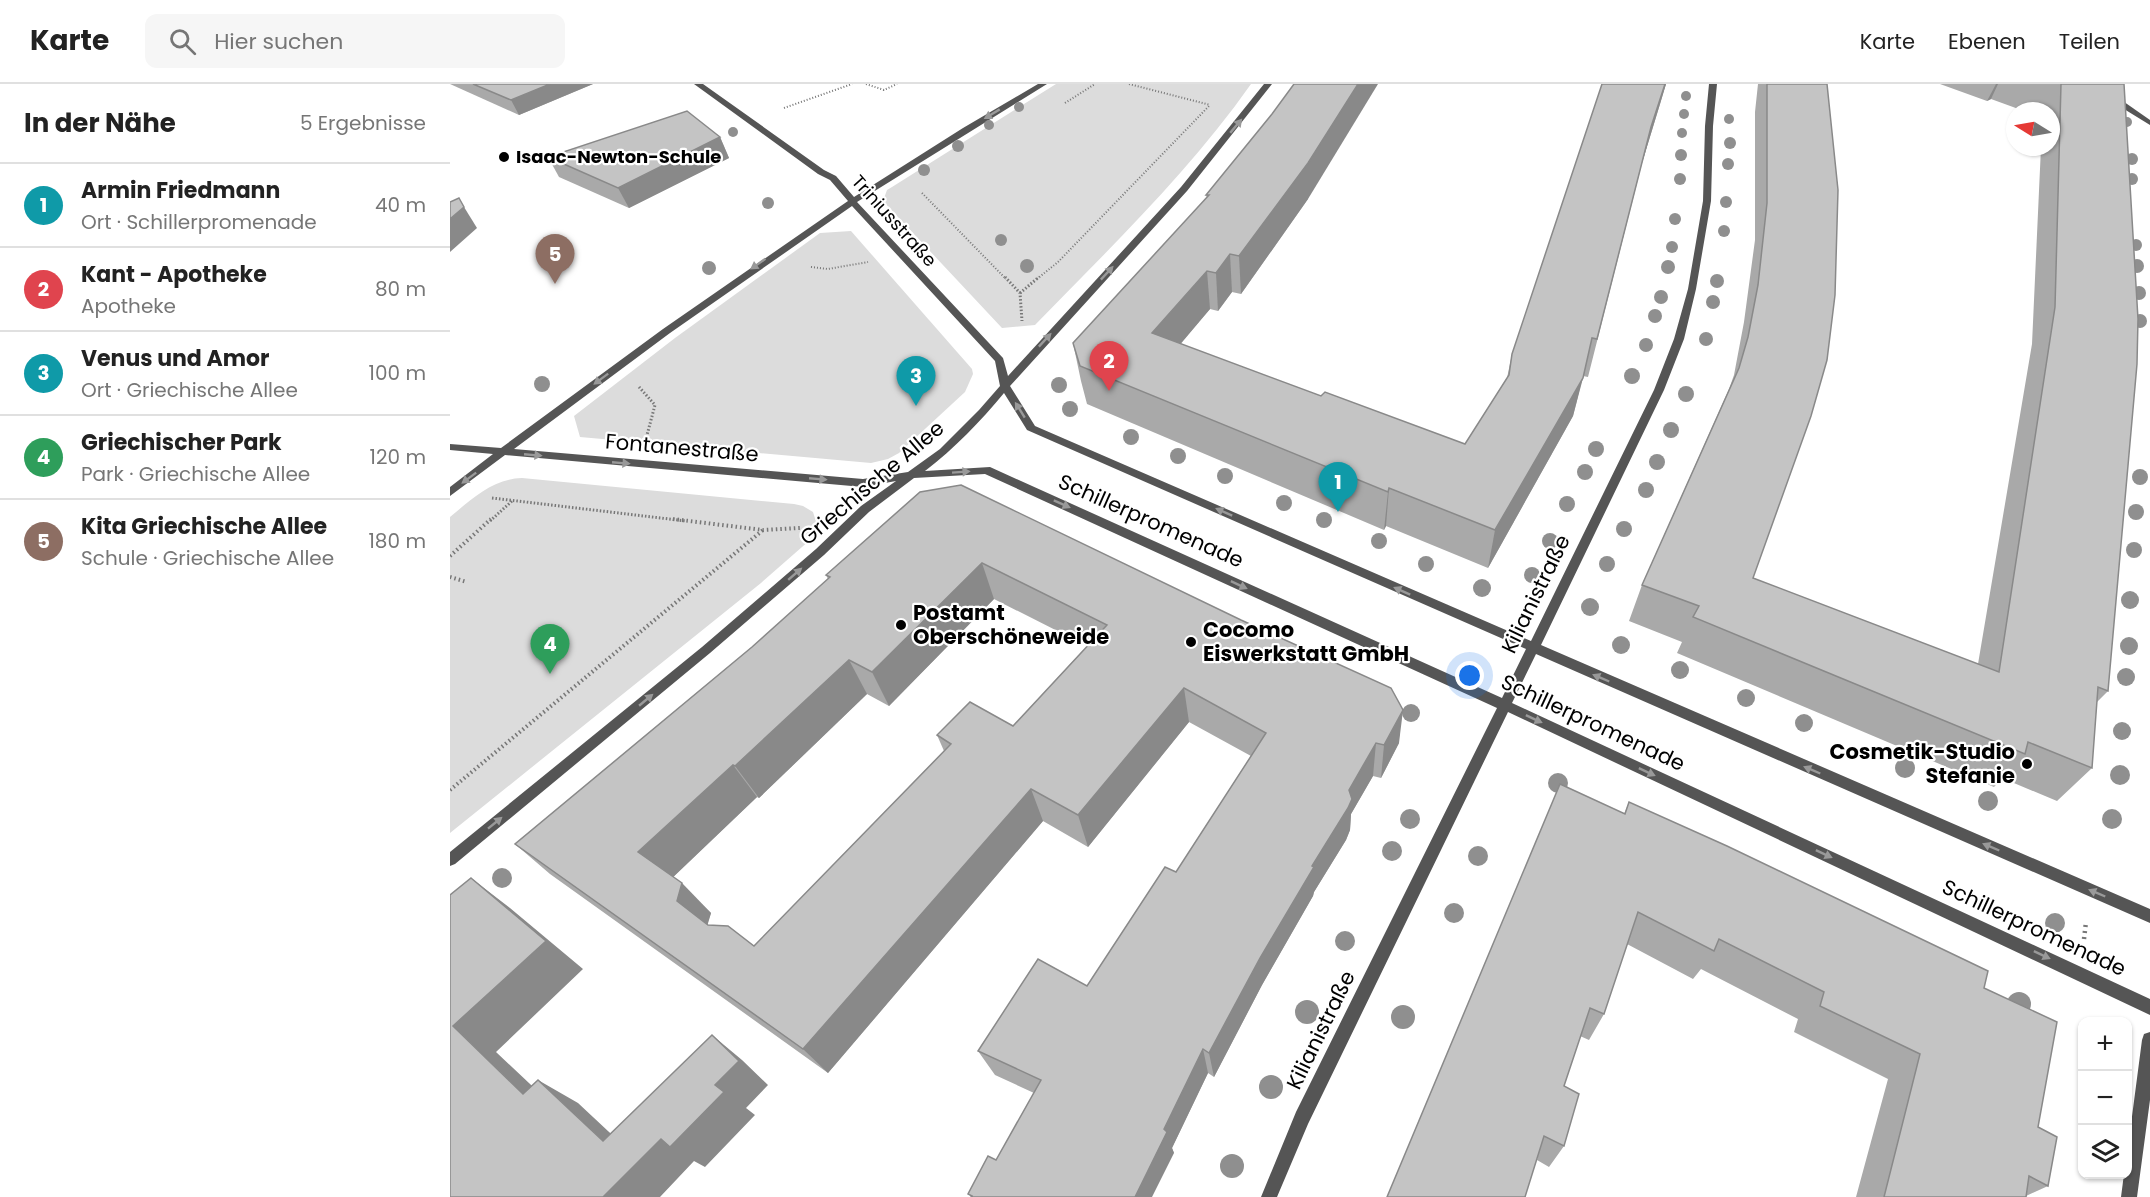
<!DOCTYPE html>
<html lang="de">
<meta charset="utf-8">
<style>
body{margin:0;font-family:Poppins,sans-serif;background:#f6f6f6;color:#222}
.controls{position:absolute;right:18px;bottom:18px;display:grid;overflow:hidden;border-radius:12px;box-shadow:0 2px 4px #0004}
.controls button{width:54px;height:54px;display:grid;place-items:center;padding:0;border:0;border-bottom:2px solid #e0e0e0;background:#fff;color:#222;font:30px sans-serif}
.compass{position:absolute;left:1556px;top:18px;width:54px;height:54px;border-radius:50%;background:#fff;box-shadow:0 2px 4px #0004;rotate:281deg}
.you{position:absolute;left:1020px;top:592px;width:21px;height:21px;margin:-15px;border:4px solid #fff;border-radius:50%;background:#1a73e8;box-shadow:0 0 0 9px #1a73e833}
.badge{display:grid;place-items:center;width:39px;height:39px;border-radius:50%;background:#2563eb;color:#fff;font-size:20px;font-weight:700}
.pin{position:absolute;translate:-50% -50px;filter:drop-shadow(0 2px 3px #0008)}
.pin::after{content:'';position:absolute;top:32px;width:21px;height:18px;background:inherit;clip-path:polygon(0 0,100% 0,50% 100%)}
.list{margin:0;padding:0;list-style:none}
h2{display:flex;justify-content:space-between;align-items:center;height:78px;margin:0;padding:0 24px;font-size:26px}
h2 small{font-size:20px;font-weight:400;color:#767676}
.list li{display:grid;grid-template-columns:39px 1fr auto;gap:18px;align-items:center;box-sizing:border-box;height:84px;padding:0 24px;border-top:2px solid #e0e0e0}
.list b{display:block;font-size:22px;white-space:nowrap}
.list p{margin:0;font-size:20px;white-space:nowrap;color:#767676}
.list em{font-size:20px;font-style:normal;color:#767676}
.icon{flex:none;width:33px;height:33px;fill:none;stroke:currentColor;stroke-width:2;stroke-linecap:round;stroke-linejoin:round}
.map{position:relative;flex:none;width:1700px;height:1113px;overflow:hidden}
header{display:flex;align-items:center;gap:36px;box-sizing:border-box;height:84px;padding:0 30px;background:#fff;border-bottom:2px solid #e0e0e0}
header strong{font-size:28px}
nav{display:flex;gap:33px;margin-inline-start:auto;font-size:21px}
.search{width:420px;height:54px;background:#f6f6f6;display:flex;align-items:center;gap:15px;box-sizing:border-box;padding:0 21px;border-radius:12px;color:#767676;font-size:22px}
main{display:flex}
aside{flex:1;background:#fff}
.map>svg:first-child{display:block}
</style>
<header>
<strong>Karte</strong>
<div class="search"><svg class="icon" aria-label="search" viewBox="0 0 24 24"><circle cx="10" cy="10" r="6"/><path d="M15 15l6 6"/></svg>Hier suchen</div>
<nav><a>Karte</a><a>Ebenen</a><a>Teilen</a></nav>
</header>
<main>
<aside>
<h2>In der Nähe<small>5 Ergebnisse</small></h2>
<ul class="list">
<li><span class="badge" style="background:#0f9aa8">1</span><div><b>Armin Friedmann</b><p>Ort · Schillerpromenade</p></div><em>40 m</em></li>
<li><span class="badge" style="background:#e0444e">2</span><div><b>Kant - Apotheke</b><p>Apotheke</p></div><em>80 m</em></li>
<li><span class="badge" style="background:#0f9aa8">3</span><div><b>Venus und Amor</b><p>Ort · Griechische Allee</p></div><em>100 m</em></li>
<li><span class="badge" style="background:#2e9e5b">4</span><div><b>Griechischer Park</b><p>Park · Griechische Allee</p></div><em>120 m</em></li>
<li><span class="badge" style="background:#8d6e63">5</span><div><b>Kita Griechische Allee</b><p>Schule · Griechische Allee</p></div><em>180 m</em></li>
</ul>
</aside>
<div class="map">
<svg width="1700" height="1113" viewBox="0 0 1700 1113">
<rect width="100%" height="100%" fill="#fff"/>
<g fill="#dcdcdc">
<path d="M 606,0 L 801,0 C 739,88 660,164 585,241 L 552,244 L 433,117 L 437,106 L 442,103 Z"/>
<path d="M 401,147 L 522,285 L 523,290 L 515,308 L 449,369 L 438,375 L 421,379 L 130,353 L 124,332 L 225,254 L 370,149 Z"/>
<path d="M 72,394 L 344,420 L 353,422 L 363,428 L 368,444 L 360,456 L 311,499 L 0,749 L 0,433 C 22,415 42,395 72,394 Z"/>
</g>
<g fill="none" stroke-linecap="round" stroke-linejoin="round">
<g stroke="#777" stroke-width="2" stroke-dasharray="1 2" stroke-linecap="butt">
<path d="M 416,0 L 434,6 L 447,0"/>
<path d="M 679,0 L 760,21"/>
<path d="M 615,19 L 645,0"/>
<path d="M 334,24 L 402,0"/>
<path d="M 472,109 L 556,195"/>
<path d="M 361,183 L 378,185 L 418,178"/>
<path d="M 587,195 L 608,178 L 759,22"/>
</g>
<g stroke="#777" stroke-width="3" stroke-dasharray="1.5 2" stroke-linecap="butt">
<path d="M 555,193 L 570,209 L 572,237"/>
<path d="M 570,209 L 589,193"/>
<path d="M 189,303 L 205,321 L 197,351"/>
<path d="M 42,414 L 236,437"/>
<path d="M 40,437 L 62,417"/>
</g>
<g stroke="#777" stroke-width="4" stroke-dasharray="1.5 3" stroke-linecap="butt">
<path d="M 223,435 L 313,446 L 350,444"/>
<path d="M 0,472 L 41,435"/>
<path d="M 0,493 L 17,498"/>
<path d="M 0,706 L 313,446"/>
</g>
<path stroke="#777" stroke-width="4.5" stroke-dasharray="2 4" stroke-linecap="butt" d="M 1634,855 L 1636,838"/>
<g fill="#555" fill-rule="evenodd">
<path d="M 244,0 L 253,0 L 374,86 L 386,92 L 404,113 L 513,44 L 588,0 L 597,0 L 407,118 L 553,274 L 558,292 L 731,103 L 814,0 L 822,0 L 737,107 L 560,302 L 585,342 L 1081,557 L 1204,306 L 1224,255 L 1238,205 L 1253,117 L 1255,42 L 1259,0 L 1267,0 L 1263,42 L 1261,117 L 1246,205 L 1234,255 L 1214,306 L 1091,561 L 1700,825 L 1700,839 L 1086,570 L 1062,619 L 1700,915 L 1700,931 L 1058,628 L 858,1040 L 827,1113 L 811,1113 L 846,1028 L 1047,624 L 535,390 L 464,394 L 419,428 L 374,471 L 260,569 L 5,780 L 0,782 L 0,768 L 252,563 L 366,465 L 411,422 L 446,397 L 413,403 L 55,371 L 0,412 L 0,403 L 43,370 L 0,366 L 0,360 L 51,364 L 213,245 L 398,117 L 380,96 L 368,90 ZM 402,122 L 545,277 L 550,302 L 529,326 L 490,365 L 458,388 L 413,395 L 64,365 L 220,249 ZM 554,309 L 577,346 L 1076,565 L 1052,614 L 540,383 L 475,387 C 505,364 530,338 554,309 Z"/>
<path d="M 1661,13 L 1667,13 L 1700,36 L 1700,41 L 1661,17 Z"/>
<path d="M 1700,948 L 1700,1016 L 1687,1113 L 1671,1113 L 1674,1090 L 1678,1090 L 1678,1063 L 1692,956 L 1694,950 Z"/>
</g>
</g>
<g fill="#8f8f8f">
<circle cx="1236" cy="12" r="5"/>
<circle cx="569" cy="23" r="5"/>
<circle cx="1234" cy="30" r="5"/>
<circle cx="1279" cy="35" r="5"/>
<circle cx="1677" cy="38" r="5"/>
<circle cx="539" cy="41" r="5"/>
<circle cx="283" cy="48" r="5"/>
<circle cx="1232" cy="49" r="5"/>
<circle cx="1280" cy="59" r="6"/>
<circle cx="508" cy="62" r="6"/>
<circle cx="1231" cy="71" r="6"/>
<circle cx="1682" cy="75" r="6"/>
<circle cx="1278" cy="80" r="6"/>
<circle cx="474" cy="86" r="6"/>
<circle cx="1230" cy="95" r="6"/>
<circle cx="1682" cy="95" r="6"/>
<circle cx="1276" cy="118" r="6"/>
<circle cx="318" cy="119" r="6"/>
<circle cx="1225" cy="135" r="6"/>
<circle cx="1274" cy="147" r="6"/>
<circle cx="551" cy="156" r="6"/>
<circle cx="1686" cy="161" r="6"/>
<circle cx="1222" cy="163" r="6"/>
<circle cx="577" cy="182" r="7"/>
<circle cx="1687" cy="182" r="7"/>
<circle cx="1218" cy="183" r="7"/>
<circle cx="259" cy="184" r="7"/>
<circle cx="1267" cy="197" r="7"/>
<circle cx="1689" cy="209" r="7"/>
<circle cx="1211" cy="213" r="7"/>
<circle cx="1263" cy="218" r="7"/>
<circle cx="1205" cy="232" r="7"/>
<circle cx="1690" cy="237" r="7"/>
<circle cx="1256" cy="255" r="7"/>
<circle cx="1196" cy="261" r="7"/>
<circle cx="1182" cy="292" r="8"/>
<circle cx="92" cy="300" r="8"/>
<circle cx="609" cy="301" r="8"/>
<circle cx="1236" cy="310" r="8"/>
<circle cx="620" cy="325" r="8"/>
<circle cx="1221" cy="346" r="8"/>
<circle cx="681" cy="353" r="8"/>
<circle cx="1146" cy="365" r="8"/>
<circle cx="728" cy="372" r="8"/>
<circle cx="1207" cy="378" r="8"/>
<circle cx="1135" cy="388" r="8"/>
<circle cx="775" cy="392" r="8"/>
<circle cx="1690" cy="393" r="8"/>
<circle cx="1196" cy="406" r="8"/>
<circle cx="834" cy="419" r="8"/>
<circle cx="1117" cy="420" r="8"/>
<circle cx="1686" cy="428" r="8"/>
<circle cx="874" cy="436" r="8"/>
<circle cx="1174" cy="445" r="8"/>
<circle cx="929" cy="457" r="8"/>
<circle cx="1100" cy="457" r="8"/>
<circle cx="1684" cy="466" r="8"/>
<circle cx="976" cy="480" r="8"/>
<circle cx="1157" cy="480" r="8"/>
<circle cx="1082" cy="491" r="8"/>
<circle cx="1032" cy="504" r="9"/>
<circle cx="1680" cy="516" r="9"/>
<circle cx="1140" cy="523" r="9"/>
<circle cx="1171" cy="561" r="9"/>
<circle cx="1679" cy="562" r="9"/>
<circle cx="1230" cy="586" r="9"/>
<circle cx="1676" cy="593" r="9"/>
<circle cx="1296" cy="614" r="9"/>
<circle cx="961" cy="629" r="9"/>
<circle cx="1354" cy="639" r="9"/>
<circle cx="1672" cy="647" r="9"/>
<circle cx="1455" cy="684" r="10"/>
<circle cx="1670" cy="691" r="10"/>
<circle cx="1108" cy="699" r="10"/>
<circle cx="1538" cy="717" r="10"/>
<circle cx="960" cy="735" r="10"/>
<circle cx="1662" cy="735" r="10"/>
<circle cx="942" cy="767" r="10"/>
<circle cx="1028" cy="772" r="10"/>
<circle cx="52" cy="794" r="10"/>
<circle cx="1004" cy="829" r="10"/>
<circle cx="1605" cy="839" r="10"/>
<circle cx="895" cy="857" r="10"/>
<circle cx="1569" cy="920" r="12"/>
<circle cx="857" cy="928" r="12"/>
<circle cx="953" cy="933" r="12"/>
<circle cx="821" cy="1003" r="12"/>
<circle cx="782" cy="1082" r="12"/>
</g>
<g fill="#a9a9a9" fill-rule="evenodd">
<path d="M 0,0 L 143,0 L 69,31 Z"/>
<path d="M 1152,0 L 1216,0 L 1210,20 L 1192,79 L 1138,293 L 1133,292 L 1123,332 L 1038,484 L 936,442 L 934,446 L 637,320 L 631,297 L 623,259 L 757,114 L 756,111 L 858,115 L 791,210 L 782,208 L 768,227 L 760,225 L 730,260 L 871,312 L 1015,360 L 1057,294 L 1062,270 Z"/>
<path d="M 1308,0 L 1377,0 L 1303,494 L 1528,580 L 1582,260 L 1591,63 L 1601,63 L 1601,27 L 1574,27 L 1541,15 L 1537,17 L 1490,0 L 1674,0 L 1658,607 L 1646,619 L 1642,684 L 1607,717 L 1552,694 L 1544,703 L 1227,569 L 1232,558 L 1179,537 L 1192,501 L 1279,305 L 1284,291 L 1294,238 L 1305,156 L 1305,28 Z"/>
<path d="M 270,53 L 279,74 L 179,124 L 109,93 L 98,73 Z"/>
<path d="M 470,408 L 949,659 L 931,694 L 923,692 L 901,730 L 900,746 L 896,756 L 864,808 L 863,812 L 812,901 L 764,993 L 758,989 L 722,1064 L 724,1069 L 521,1112 L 518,1110 L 546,1076 L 584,1009 L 545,991 L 528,967 L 637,902 L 726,788 L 801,672 L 739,638 L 638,763 L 593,737 L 378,989 L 100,790 L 65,760 L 302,563 L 378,495 L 376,491 ZM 544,515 L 637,562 L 563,642 L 487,651 L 494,667 L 304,862 L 257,841 L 261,829 L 223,793 L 307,713 L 309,714 L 417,610 L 439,622 Z"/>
<path d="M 1179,718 L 1534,904 L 1588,1043 L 1598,1102 L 1576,1112 L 1576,1113 L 1406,1113 L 1438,995 L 1344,948 L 1348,935 L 1251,885 L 1243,895 L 1177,860 L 1154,930 L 1139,956 L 1130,952 L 1114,1002 L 1114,1062 L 1099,1083 L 1087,1076 L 1174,730 Z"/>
</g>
<g fill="#898989">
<path d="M 100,0 L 143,0 L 69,31 L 61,16 Z"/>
<path d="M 908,0 L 928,0 L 858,115 L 791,210 L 789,172 Z"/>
<path d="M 1215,0 L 1216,0 L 1210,20 L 1192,79 L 1138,293 L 1201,43 Z"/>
<path d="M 1546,0 L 1548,0 L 1541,15 L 1537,17 Z"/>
<path d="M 270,53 L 279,74 L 179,124 L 168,104 Z"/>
<path d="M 14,123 L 27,144 L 0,168 L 0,135 Z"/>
<path d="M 780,170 L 782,208 L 768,227 L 766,189 Z"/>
<path d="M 757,187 L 760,225 L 707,288 L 702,249 Z"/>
<path d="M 1133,294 L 1123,332 L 1038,484 L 1045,446 Z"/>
<path d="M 939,404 L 936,442 L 934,446 L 938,408 Z"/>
<path d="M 532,479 L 544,515 L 439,622 L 422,588 Z"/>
<path d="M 399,576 L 417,610 L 309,714 L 285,682 Z"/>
<path d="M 734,604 L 739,638 L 638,763 L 628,731 Z"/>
<path d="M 953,626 L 949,659 L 931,694 L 934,661 Z"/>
<path d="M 926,659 L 923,692 L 901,730 L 900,746 L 896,756 L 864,808 L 863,812 L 812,901 L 764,993 L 759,969 L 810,874 L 862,782 L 899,706 Z"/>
<path d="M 283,681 L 307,713 L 218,798 L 188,768 Z"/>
<path d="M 581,705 L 593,737 L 378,989 L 353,965 Z"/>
<path d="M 21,794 L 60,824 L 133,885 L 46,968 L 114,1032 L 73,1010 L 3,942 Z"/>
<path d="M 232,799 L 261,829 L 256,846 L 227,817 Z"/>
<path d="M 262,951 L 292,976 L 318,1001 L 296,1024 L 305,1031 L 255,1083 L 244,1077 L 210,1113 L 153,1113 L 153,1057 L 88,996 L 128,1019 L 189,1076 L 265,1001 Z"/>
<path d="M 753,965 L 758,989 L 722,1064 L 724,1069 L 702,1113 L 685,1113 L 714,1045 Z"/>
</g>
<g fill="#c4c4c4" stroke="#898989" stroke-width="1.5" fill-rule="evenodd">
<path d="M 23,0 L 100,0 L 61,16 Z"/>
<path d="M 844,0 L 908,0 L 858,79 L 789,172 L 780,170 L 766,189 L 757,187 L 702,249 L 871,312 L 875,308 L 1015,360 L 1059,291 L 1062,270 L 1152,0 L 1215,0 L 1201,43 L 1147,255 L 1142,254 L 1133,294 L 1045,446 L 939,404 L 938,408 L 630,282 L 623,259 L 759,111 L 756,111 L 822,30 Z"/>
<path d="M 1317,0 L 1377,0 L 1388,106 L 1385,211 L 1377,276 L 1361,332 L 1303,494 L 1549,588 L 1605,223 L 1611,0 L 1674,0 L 1688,235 L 1687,280 L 1658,607 L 1648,603 L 1642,684 L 1578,658 L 1575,670 L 1243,533 L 1249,522 L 1192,501 L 1289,284 L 1298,253 L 1308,201 L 1317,119 Z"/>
<path d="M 237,27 L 270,53 L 168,104 L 98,73 Z"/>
<path d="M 9,114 L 14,123 L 0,135 L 0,118 Z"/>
<path d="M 511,401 L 791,536 L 941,604 L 953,626 L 934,661 L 926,659 L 899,706 L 902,715 L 898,724 L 862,782 L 864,783 L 810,874 L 759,969 L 753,965 L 714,1045 L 717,1048 L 685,1113 L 521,1113 L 522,1112 L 518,1110 L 538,1072 L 546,1076 L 591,996 L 528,967 L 588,875 L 637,902 L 715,783 L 726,788 L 816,649 L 734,604 L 628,731 L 581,705 L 353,965 L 65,760 L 302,563 L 380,493 L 376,491 L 470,408 ZM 532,479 L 657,541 L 563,642 L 520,618 L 487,651 L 501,660 L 304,862 L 278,842 L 258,841 L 227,817 L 232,799 L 188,768 L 283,681 L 285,682 L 399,576 L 422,588 Z"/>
<path d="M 1110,700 L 1175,730 L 1179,718 L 1277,762 L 1538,887 L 1534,904 L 1607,938 L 1588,1043 L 1607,1053 L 1598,1102 L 1579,1092 L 1576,1113 L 1434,1113 L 1470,970 L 1370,922 L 1374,908 L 1269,855 L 1264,867 L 1188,828 L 1154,930 L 1140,924 L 1114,1002 L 1129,1010 L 1114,1062 L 1094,1052 L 1075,1113 L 937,1113 Z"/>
<path d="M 21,794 L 96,857 L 3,942 L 73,1010 L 88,996 L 153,1057 L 262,951 L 289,977 L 265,1001 L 274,1008 L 220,1063 L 211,1055 L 153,1113 L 0,1113 L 0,811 Z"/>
</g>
<defs><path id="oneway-solid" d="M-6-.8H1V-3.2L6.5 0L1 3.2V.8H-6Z" transform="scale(1.5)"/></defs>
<g fill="#999">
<use href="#oneway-solid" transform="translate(542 30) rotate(149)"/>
<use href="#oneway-solid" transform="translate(786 42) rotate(-50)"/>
<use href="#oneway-solid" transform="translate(308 180) rotate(145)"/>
<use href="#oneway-solid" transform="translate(657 189) rotate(-47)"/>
<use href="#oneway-solid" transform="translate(595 256) rotate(-47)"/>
<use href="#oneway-solid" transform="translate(151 295) rotate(143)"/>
<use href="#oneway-solid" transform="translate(570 326) rotate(-122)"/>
<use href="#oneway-solid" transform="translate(83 371) rotate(5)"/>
<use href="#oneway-solid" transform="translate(171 379) rotate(5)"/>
<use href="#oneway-solid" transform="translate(511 388) rotate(-4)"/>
<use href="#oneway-solid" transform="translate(19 394) rotate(143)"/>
<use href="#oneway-solid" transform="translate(368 395) rotate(5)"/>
<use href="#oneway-solid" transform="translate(612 420) rotate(24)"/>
<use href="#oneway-solid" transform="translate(774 428) rotate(-156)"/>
<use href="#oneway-solid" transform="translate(345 490) rotate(-41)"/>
<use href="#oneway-solid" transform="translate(789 501) rotate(25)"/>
<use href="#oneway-solid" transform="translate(952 507) rotate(-156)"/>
<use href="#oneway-solid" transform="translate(1151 594) rotate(-157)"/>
<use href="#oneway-solid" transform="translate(196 616) rotate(-40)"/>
<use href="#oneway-solid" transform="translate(1084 635) rotate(25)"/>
<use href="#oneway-solid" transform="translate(1362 686) rotate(-157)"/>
<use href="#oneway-solid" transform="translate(1197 688) rotate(25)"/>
<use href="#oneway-solid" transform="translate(45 739) rotate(-39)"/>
<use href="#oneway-solid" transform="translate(1541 763) rotate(-157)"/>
<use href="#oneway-solid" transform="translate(1374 770) rotate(25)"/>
<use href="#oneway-solid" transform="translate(1647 809) rotate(-157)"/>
<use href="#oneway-solid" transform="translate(1592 871) rotate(25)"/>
</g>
<g fill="#000" stroke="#fff" stroke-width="2">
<circle cx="54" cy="73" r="6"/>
<circle cx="451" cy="541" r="6"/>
<circle cx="741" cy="558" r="6"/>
<circle cx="1577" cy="680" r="6"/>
</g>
<g text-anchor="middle" stroke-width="4.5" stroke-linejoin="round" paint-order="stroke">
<g font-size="18" font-weight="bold" fill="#000" stroke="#fff" text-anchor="start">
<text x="66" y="79">Isaac-Newton-Schule</text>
</g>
<g font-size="18" fill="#000" stroke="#fff">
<text transform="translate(444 137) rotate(48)" y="6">Triniusstraße</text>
</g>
<g font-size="21" fill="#000" stroke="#fff">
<text transform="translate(232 364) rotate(5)" y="7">Fontanestraße</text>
<text transform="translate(422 399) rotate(-40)" y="7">Griechische Allee</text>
<text transform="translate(701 437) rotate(24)" y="7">Schillerpromenade</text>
<text transform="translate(1086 510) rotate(-64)" y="7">Kilianistraße</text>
<text transform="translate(1143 639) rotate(25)" y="7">Schillerpromenade</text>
<text transform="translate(1584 844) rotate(25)" y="7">Schillerpromenade</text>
<text transform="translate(871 946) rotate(-64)" y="7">Kilianistraße</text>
</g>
<g font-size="21" font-weight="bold" fill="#000" stroke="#fff" text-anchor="start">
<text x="463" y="536">Postamt<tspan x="463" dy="24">Oberschöneweide</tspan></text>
<text x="753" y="553">Cocomo<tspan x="753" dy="24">Eiswerkstatt GmbH</tspan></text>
<text x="1565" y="675" text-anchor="end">Cosmetik-Studio<tspan x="1565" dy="24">Stefanie</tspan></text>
</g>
</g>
</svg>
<div class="controls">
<button>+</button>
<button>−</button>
<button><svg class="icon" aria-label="layers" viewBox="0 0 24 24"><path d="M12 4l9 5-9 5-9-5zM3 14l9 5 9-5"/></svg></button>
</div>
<svg class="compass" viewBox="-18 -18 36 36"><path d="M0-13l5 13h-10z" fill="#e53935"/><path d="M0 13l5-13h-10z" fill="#767676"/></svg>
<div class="you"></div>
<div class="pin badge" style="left:888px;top:428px;background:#0f9aa8">1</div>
<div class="pin badge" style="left:659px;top:307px;background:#e0444e">2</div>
<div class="pin badge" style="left:466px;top:322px;background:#0f9aa8">3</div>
<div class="pin badge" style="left:100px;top:590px;background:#2e9e5b">4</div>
<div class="pin badge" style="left:105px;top:200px;background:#8d6e63">5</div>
</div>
</main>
